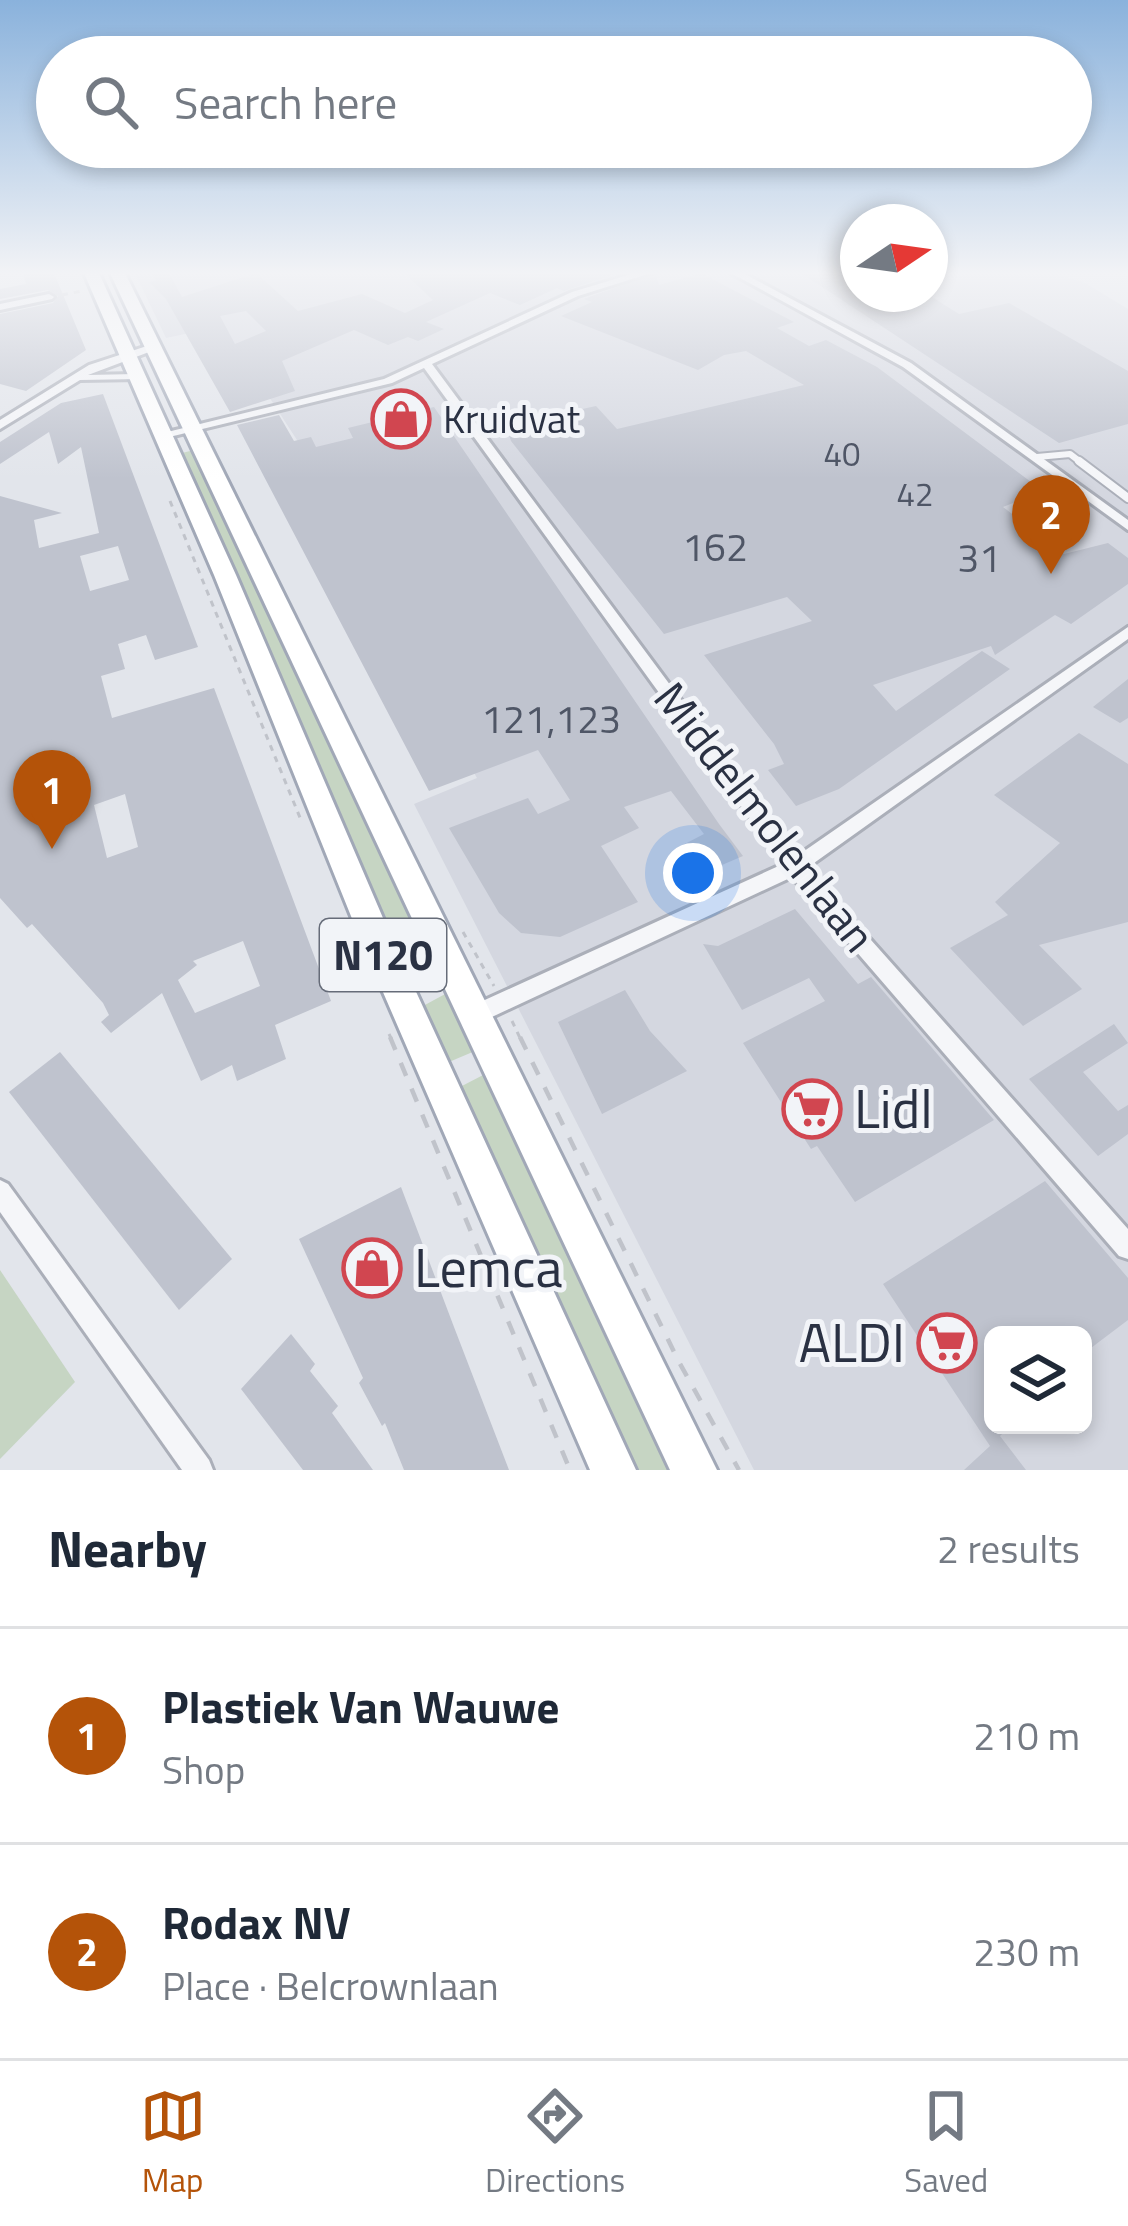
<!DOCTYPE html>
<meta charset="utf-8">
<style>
body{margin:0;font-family:"Titillium Web",sans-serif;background:#f2f2f3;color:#1f2937}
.controls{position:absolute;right:36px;bottom:36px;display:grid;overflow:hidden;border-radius:18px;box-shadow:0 6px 18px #0003}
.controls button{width:108px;height:108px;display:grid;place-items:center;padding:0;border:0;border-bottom:3px solid #e0e1e3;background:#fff;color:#1f2937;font:60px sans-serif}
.compass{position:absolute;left:840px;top:204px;width:108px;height:108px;border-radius:50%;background:#fff;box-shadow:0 6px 18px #0003;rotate:77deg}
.you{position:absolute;left:693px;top:873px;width:42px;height:42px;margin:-30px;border:9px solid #fff;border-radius:50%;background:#1a73e8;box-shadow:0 0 0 18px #1a73e833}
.badge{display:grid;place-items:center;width:78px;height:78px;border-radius:50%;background:#b45309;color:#fff;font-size:39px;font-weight:700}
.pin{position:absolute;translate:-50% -99px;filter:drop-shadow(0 3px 6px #0008)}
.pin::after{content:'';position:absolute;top:63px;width:42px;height:36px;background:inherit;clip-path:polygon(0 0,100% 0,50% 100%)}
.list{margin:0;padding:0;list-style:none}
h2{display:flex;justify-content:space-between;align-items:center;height:156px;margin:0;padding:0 48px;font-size:51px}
h2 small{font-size:39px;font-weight:400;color:#747a83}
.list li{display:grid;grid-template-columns:78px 1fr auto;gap:36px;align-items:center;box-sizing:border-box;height:216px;padding:0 48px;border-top:3px solid #e0e1e3}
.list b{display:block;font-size:45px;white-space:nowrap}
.list p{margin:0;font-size:39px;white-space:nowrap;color:#747a83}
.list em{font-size:39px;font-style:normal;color:#747a83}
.icon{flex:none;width:66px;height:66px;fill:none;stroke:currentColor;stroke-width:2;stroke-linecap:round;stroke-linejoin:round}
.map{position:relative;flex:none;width:1128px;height:1470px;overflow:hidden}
.search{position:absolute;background:#fff;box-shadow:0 6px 18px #0003;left:36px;right:36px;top:36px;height:132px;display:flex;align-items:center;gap:30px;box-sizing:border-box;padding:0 42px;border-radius:66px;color:#747a83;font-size:45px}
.sheet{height:588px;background:#fff}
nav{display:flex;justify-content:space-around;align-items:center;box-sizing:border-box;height:168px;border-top:3px solid #e0e1e3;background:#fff;font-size:33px;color:#747a83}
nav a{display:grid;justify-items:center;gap:6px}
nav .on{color:#b45309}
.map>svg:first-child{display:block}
</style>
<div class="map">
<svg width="1128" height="1470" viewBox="0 0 1128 1470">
<rect width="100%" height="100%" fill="#e2e5eb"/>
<path fill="#d4d7e0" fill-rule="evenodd" d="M 135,273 L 858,273 L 858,294 L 930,294 L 930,273 L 1054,273 L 1085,283 L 1128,309 L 1128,1470 L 754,1470 L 414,804 L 477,778 L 350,558 L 297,440 L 223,326 L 166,338 ZM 993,1335 L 1083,1335 L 1083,1425 L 993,1425 Z"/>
<g fill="#c6d5c3">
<path d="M 194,450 L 441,972 L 413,983 L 178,454 Z"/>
<path d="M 447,993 L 475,1051 L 449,1062 L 423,1006 Z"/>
<path d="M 487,1073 L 675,1470 L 628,1470 L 460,1087 Z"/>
<path d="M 0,1270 L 75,1382 L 0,1459 Z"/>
</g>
<g fill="#bfc3ce" fill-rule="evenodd">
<path d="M 23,273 L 54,273 L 86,350 L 26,391 L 0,384 L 0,314 L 53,303 L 58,296 L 48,290 L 0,299 L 0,289 L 26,284 Z"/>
<path d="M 152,273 L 169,273 L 182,297 L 256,273 L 298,311 L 362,294 L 405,313 L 433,300 L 404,273 L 618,273 L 564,291 L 557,288 L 520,305 L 490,293 L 426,322 L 444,329 L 418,341 L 408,337 L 388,345 L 354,330 L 282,361 L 295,391 L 230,412 L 166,299 L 149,282 L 156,281 ZM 246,311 L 266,331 L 235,344 L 220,316 Z"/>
<path d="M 655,273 L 659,285 L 701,273 L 794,322 L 777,328 L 809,346 L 826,340 L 877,367 L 1043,491 L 1003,507 L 1064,554 L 1108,543 L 1128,558 L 1128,584 L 1071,624 L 1055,615 L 995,655 L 991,646 L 873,685 L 896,711 L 982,651 L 1010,669 L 839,789 L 796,806 L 768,770 L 784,764 L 774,744 L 704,655 L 812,621 L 787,597 L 664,634 L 511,441 L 506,426 L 596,406 L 617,429 L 804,385 L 746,351 L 724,355 L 698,370 L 561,316 L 592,302 L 584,299 Z"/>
<path d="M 801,273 L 858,273 L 858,294 L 927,294 L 959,314 L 1009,303 L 1128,371 L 1128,424 L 1059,443 Z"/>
<path d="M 103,394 L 198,647 L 155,660 L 146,635 L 118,644 L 125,669 L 101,676 L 112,718 L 214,688 L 331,1001 L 275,1025 L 286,1059 L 237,1081 L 232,1065 L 201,1081 L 162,993 L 111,1033 L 101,1022 L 109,1015 L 103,1003 L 32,924 L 27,928 L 0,898 L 0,496 L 62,513 L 34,520 L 39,548 L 99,533 L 81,447 L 58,464 L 49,432 L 0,464 L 0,442 L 61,403 ZM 118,546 L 129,580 L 90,591 L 80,556 ZM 125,794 L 138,847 L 107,858 L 94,805 ZM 243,941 L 260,986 L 195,1013 L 178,980 L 197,965 L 193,961 Z"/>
<path d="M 434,407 L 719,824 L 743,856 L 694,877 L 675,849 L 704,834 L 671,791 L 624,807 L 639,828 L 601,846 L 638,902 L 560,937 L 521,933 L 499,913 L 449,828 L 528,798 L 538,814 L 570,800 L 538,750 L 429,791 L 237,425 L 279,415 L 294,441 L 311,437 L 316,447 L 353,438 L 348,428 Z"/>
<path d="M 1128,679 L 1128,718 L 1120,723 L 1093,707 Z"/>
<path d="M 1079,733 L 1128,764 L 1128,922 L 1039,945 L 1082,989 L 1023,1026 L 950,948 L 1008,915 L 995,902 L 1060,843 L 994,795 Z"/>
<path d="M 795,909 L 858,984 L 871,977 L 994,1120 L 855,1202 L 817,1146 L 811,1149 L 743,1043 L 825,1001 L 809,978 L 742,1010 L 703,944 L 718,946 Z"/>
<path d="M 625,990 L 650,1031 L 687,1071 L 602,1114 L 558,1022 Z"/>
<path d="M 1114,1024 L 1128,1043 L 1083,1072 L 1118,1111 L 1128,1105 L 1128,1134 L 1098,1156 L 1029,1079 Z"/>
<path d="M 60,1052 L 232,1259 L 179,1310 L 9,1092 Z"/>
<path d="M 1045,1181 L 1128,1278 L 1128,1320 L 1083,1354 L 1083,1335 L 993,1335 L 993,1425 L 1011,1425 L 1000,1436 L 1026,1470 L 964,1470 L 990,1446 L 883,1284 Z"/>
<path d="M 401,1187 L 454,1327 L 509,1470 L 404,1470 L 385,1423 L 382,1426 L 359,1383 L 363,1378 L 299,1239 Z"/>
<path d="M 291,1334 L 315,1364 L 310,1371 L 338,1406 L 332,1413 L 373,1470 L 303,1470 L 241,1389 Z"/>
</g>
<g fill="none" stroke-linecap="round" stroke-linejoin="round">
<defs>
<path id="service-far1" d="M 1037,457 L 1070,454 L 1083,464"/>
<path id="service" d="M 1079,461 L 1128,498"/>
<g id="minor">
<path d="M 635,273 L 651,273 L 578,296 L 432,364 L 797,856 L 1128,627 L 1128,639 L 807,868 L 1128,1229 L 1128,1259 L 1119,1256 L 792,877 L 479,1023 L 472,1026 L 465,1023 L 462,1016 L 465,1009 L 783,864 L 424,368 L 392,383 L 161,439 L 155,435 L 384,379 L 572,292 Z"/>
<path d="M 731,273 L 743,273 L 911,363 L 1128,520 L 1128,530 L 903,367 Z"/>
<path d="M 49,294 L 54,297 L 52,299 L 0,310 L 0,304 Z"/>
<path d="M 153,344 L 158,347 L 157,349 L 88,375 L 136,374 L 141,377 L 140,379 L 80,380 L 0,429 L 0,420 L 89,365 Z"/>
<path d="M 0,1180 L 8,1184 L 209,1460 L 213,1470 L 182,1470 L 0,1212 Z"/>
</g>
<g id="primary">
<path d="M 84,273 L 99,273 L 236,575 L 395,946 L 636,1470 L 590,1470 L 363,946 L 214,575 Z"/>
<path d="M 110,273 L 125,273 L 717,1470 L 670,1470 Z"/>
</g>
</defs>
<use href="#service-far1" stroke="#abafb9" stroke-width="10"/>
<use href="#service" stroke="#abafb9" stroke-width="12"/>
<use href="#minor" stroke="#abafb9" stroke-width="6"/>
<use href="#primary" stroke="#a1a8b7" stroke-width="6"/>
<g stroke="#c0c3ca" stroke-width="3" stroke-dasharray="6 6" stroke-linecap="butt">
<path d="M 62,295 L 82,291"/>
<path d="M 170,501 L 301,820"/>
<path d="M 463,932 L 494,986"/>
<path d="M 512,1021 L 521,1040"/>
<path d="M 389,1034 L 392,1040"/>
</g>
<g stroke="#c0c3ca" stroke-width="4.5" stroke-dasharray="14 14" stroke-linecap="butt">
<path d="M 390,1037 L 570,1470"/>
<path d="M 520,1037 L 679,1362 L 739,1470"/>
</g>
<use href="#service-far1" stroke="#f5f6f9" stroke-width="6"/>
<use href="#service" stroke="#f5f6f9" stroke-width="8"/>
<use href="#minor" fill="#f5f6f9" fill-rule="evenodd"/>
<use href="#primary" fill="#fff" fill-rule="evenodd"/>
</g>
<linearGradient id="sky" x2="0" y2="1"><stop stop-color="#8ab2dc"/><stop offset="0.57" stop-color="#f2f3f6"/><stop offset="1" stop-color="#f2f3f6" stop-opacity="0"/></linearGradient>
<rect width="1128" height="479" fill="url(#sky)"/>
<defs>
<symbol id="shop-ring" viewBox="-11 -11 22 22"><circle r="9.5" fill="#f2f4f8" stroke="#d14650" stroke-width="1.5"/><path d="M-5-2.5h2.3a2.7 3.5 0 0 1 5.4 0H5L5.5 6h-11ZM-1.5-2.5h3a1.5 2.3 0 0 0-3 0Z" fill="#d14650"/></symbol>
<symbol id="supermarket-ring" viewBox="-11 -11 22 22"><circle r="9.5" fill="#f2f4f8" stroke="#d14650" stroke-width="1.5"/><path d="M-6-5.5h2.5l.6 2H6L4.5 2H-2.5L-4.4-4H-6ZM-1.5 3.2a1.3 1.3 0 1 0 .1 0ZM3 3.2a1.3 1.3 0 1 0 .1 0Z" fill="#d14650"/></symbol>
</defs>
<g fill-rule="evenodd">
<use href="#shop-ring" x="368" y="386" width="66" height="66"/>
<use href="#supermarket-ring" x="779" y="1076" width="66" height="66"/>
<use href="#shop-ring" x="339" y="1235" width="66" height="66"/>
<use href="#supermarket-ring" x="914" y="1310" width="66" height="66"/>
</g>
<g text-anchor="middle" stroke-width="10" stroke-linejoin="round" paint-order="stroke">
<g font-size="33" fill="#4f5666">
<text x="842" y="466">40</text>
<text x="915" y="506">42</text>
</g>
<g font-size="39" fill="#2a3143" stroke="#f2f4f8" text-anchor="start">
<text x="443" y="433">Kruidvat</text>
</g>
<g font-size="39" fill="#4f5666">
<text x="715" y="561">162</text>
<text x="979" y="572">31</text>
<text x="551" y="733">121,123</text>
</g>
<rect fill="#f2f4f8" stroke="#666c79" stroke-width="3" x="320" y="919" width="126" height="72" rx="9"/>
<g font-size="42" font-weight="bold" fill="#2a3143">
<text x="383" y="970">N120</text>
</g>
<g font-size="45" fill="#2a3143" stroke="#f2f4f8">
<text transform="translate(765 817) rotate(52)" y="16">Middelmolenlaan</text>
</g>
<g font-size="54" fill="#2a3143" stroke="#f2f4f8" text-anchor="start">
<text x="854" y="1128">Lidl</text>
<text x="414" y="1287">Lemca</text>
<text x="905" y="1362" text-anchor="end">ALDI</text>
</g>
</g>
</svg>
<div class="controls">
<button><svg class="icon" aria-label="layers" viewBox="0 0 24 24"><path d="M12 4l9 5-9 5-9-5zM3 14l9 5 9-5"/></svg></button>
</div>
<svg class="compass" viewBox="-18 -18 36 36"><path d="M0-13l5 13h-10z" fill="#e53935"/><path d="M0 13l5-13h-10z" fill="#747a83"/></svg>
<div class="you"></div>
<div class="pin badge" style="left:52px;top:849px">1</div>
<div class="pin badge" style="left:1051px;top:574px">2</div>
<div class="search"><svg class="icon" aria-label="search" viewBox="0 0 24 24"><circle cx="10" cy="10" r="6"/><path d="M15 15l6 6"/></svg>Search here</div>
</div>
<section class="sheet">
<h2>Nearby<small>2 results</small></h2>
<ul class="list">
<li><span class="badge">1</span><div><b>Plastiek Van Wauwe</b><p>Shop</p></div><em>210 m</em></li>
<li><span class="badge">2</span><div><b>Rodax NV</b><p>Place · Belcrownlaan</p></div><em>230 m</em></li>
</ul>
</section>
<nav>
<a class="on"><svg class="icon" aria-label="map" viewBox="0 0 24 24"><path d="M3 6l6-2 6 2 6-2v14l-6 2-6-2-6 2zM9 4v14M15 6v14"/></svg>Map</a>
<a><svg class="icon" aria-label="directions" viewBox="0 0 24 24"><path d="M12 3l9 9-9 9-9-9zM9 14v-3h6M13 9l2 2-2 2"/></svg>Directions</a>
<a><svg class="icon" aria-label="saved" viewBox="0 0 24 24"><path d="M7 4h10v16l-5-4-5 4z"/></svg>Saved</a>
</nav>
